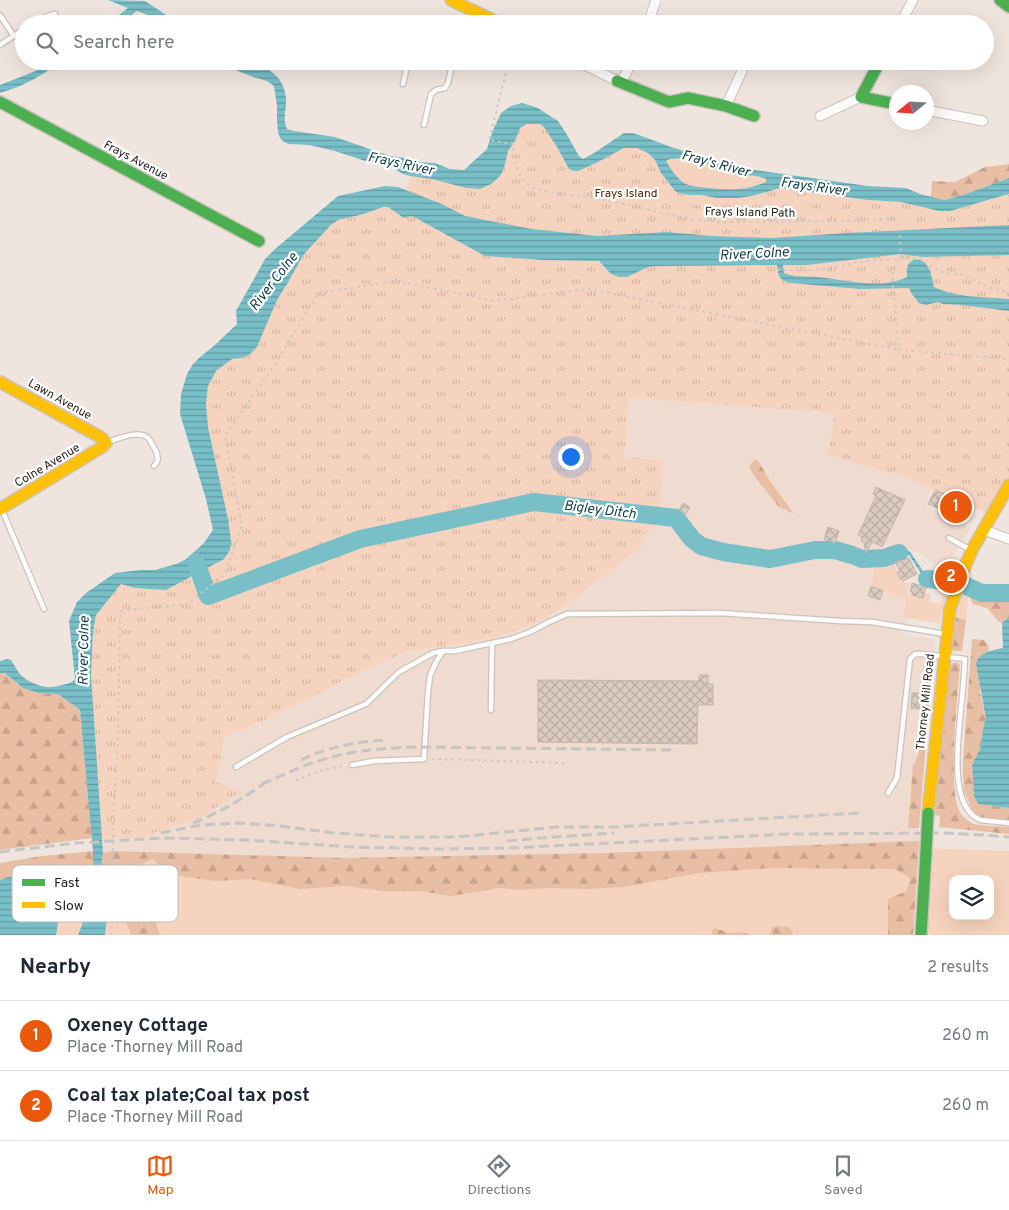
<!DOCTYPE html>
<meta charset="utf-8">
<style>
body{margin:0;font-family:Overpass,sans-serif;background:#f6f6f7;color:#1f2937}
.controls{position:absolute;right:15px;bottom:15px;display:grid;overflow:hidden;border-radius:10px;box-shadow:0 5px 20px #0002}
.controls button{width:45px;height:45px;display:grid;place-items:center;padding:0;border:0;border-bottom:1px solid #e0e1e3;background:#fff;color:#1f2937;font:25px sans-serif}
.compass{position:absolute;left:889px;top:85px;width:45px;height:45px;border-radius:50%;background:#fff;box-shadow:0 5px 20px #0002;rotate:252deg}
.you{position:absolute;left:570px;top:456px;width:18px;height:18px;margin:-12px;border:4px solid #fff;border-radius:50%;background:#1a73e8;box-shadow:0 0 0 8px #1a73e833}
.badge{display:grid;place-items:center;width:32px;height:32px;border-radius:50%;background:#ea580c;color:#fff;font-size:16px;font-weight:700}
.pin{position:absolute;translate:-50% -50%;border:2px solid #fff;box-shadow:0 1px 5px #0006}
.list{margin:0;padding:0;list-style:none}
h2{display:flex;justify-content:space-between;align-items:center;height:65px;margin:0;padding:0 20px;font-size:21px}
h2 small{font-size:16px;font-weight:400;color:#747a83}
.list li{display:grid;grid-template-columns:32px 1fr auto;gap:15px;align-items:center;box-sizing:border-box;height:70px;padding:0 20px;border-top:1px solid #e0e1e3}
.list b{display:block;font-size:19px;white-space:nowrap}
.list p{margin:0;font-size:16px;white-space:nowrap;color:#747a83}
.list em{font-size:16px;font-style:normal;color:#747a83}
.icon{flex:none;width:28px;height:28px;fill:none;stroke:currentColor;stroke-width:2;stroke-linecap:round;stroke-linejoin:round}
.map{position:relative;flex:none;width:1009px;height:935px;overflow:hidden}
.search{position:absolute;background:#fff;box-shadow:0 5px 20px #0002;left:15px;right:15px;top:15px;height:55px;display:flex;align-items:center;gap:12px;box-sizing:border-box;padding:0 18px;border-radius:28px;color:#747a83;font-size:19px}
.sheet{height:205px;background:#fff}
nav{display:flex;justify-content:space-around;align-items:center;box-sizing:border-box;height:70px;border-top:1px solid #e0e1e3;background:#fff;font-size:14px;color:#747a83}
nav a{display:grid;justify-items:center;gap:2px}
nav .on{color:#ea580c}
.map>svg:first-child{display:block}
</style>
<div class="map">
<svg width="1009" height="935" viewBox="0 0 1009 935">
<defs>
<pattern id="forest-firs" width="22" height="20" patternUnits="userSpaceOnUse" patternTransform="scale(1.25)"><rect width="22" height="20" fill="#e8bea4"/><path d="M5 1l3.5 6h-7zM16 11l3.5 6h-7z" fill="#c7a38c"/></pattern>
<pattern id="park-tufts" width="24" height="20" patternUnits="userSpaceOnUse" patternTransform="scale(1.25)"><rect width="24" height="20" fill="#f6d3be"/><path d="M3 7l-1-3M5 7V3M7 7l1-3M15 17l-1-3M17 17v-4M19 17l1-3" fill="none" stroke="#d3b5a3"/></pattern>
<pattern id="water-rules" width="6" height="5" patternUnits="userSpaceOnUse" patternTransform="scale(1.25)"><rect width="6" height="5" fill="#78bfc8"/><path d="M0 2.5h6" fill="none" stroke="#629aa1"/></pattern>
<pattern id="building-cross-hatch" width="8" height="8" patternUnits="userSpaceOnUse" patternTransform="scale(1.25)"><rect width="8" height="8" fill="#dbcabe"/><path d="M0 0l8 8M0 8l8-8" fill="none" stroke="#bcada3"/></pattern>
</defs>
<rect width="100%" height="100%" fill="#f0e5de"/>
<path fill="#efdbcf" d="M 627,398 L 836,413 L 905,477 L 932,489 L 925,505 L 970,529 L 945,570 L 911,549 L 879,549 L 871,586 L 901,597 L 906,601 L 903,617 L 908,618 L 905,636 L 935,639 L 919,828 L 919,841 L 605,853 L 342,858 L 112,851 L 103,853 L 102,838 L 138,838 L 241,791 L 214,782 L 220,761 L 223,737 L 257,723 L 308,699 L 351,676 L 403,653 L 490,639 L 641,538 L 661,460 L 624,457 Z"/>
<g fill="#f6d3be" fill-rule="evenodd">
<path d="M 670,159 C 678,159 687,157 694,159 C 703,161 716,170 727,173 C 740,177 753,173 766,178 L 766,182 C 743,191 733,190 709,188 C 701,187 692,187 686,184 C 677,178 671,169 665,160 Z"/>
<path d="M 903,554 L 909,558 L 903,561 L 902,559 L 894,563 L 900,579 L 902,578 L 904,583 L 910,583 L 908,593 L 923,598 L 924,593 L 931,594 L 929,601 L 941,604 L 943,592 L 947,593 L 940,622 L 937,623 L 903,617 L 906,602 L 904,599 L 871,586 L 876,561 C 887,562 893,557 903,554 Z"/>
<path d="M 963,588 L 969,590 L 966,620 L 955,617 L 959,601 Z"/>
<path d="M 919,841 L 913,935 L 105,935 L 109,898 L 111,892 L 127,889 L 112,851 L 342,858 L 605,853 Z"/>
<path d="M 934,848 L 1009,851 L 1009,935 L 927,935 ZM 953,879 L 990,879 L 990,916 L 953,916 Z"/>
<path d="M 70,890 L 82,891 L 86,896 L 83,922 L 78,935 L 56,935 C 59,920 60,907 56,893 Z"/>
</g>
<g fill="url(#forest-firs)">
<path d="M 1009,164 L 1009,178 L 963,195 L 944,200 L 931,197 L 932,181 L 955,182 L 985,167 Z"/>
<path d="M 755,459 L 759,462 L 770,481 L 794,514 L 778,506 L 756,478 L 750,469 L 750,465 Z"/>
<path d="M 969,590 L 983,597 L 1009,596 L 1009,619 L 1006,618 L 1002,623 L 998,621 L 987,608 L 973,604 L 969,596 Z"/>
<path d="M 955,617 L 966,620 L 962,651 L 954,651 L 952,649 L 951,638 Z"/>
<path d="M 972,639 L 984,640 L 988,645 L 989,651 L 984,653 L 980,692 L 986,719 L 984,724 L 980,749 L 972,765 L 974,796 L 978,804 L 1009,808 L 1009,821 L 980,819 L 974,812 L 964,792 L 963,777 L 963,760 Z"/>
<path d="M 955,662 L 958,663 L 960,665 C 958,691 946,799 962,815 C 965,818 970,823 974,824 C 983,826 999,826 1009,827 L 1009,834 L 939,827 L 940,816 L 935,815 L 947,670 L 950,665 Z"/>
<path d="M 927,668 L 932,669 L 919,828 L 908,828 L 913,765 C 925,754 925,687 927,668 Z"/>
<path d="M 0,673 L 5,673 L 23,688 L 38,693 L 58,694 L 80,710 L 92,838 L 0,850 Z"/>
<path d="M 919,841 L 913,935 L 888,935 L 888,899 L 907,891 L 910,878 L 895,869 L 773,868 L 699,873 L 624,887 L 589,889 L 548,888 L 520,890 L 500,888 L 451,896 L 420,891 L 383,891 L 346,886 L 299,889 L 251,879 L 217,881 L 184,877 L 162,868 L 153,859 L 144,863 L 142,872 L 146,893 L 160,935 L 131,935 L 124,915 L 111,892 L 104,876 L 101,867 L 103,853 L 112,851 L 342,858 L 605,853 Z"/>
<path d="M 93,851 L 93,868 L 86,877 L 70,876 L 52,882 L 49,875 C 34,866 15,875 0,880 L 0,863 L 42,856 Z"/>
<path d="M 777,926 L 789,927 L 793,932 L 792,935 L 771,935 L 770,933 L 772,928 Z"/>
<path d="M 715,928 L 729,933 L 743,932 L 751,935 L 712,935 L 712,930 Z"/>
</g>
<path fill="url(#park-tufts)" d="M 527,124 L 540,124 L 544,126 L 557,147 L 569,169 L 574,171 L 624,148 L 637,148 L 648,153 L 655,160 L 661,173 L 668,183 L 679,193 L 690,195 L 702,195 L 716,198 L 752,196 L 780,188 L 868,200 L 901,202 L 939,211 L 950,211 L 1008,195 L 1009,195 L 1009,480 L 990,516 L 972,506 L 905,477 L 828,455 L 835,413 L 628,398 L 624,457 L 662,460 L 658,524 L 641,538 L 641,547 L 560,609 L 538,622 L 490,639 L 403,653 L 351,676 L 308,699 L 257,723 L 224,737 L 221,759 L 215,782 L 242,791 L 197,819 L 138,838 L 102,838 L 91,675 L 93,632 L 96,615 L 121,584 L 135,588 L 166,590 L 224,559 L 228,519 L 208,427 L 206,403 L 208,386 L 216,371 L 232,359 L 241,358 L 257,347 L 277,300 L 305,253 L 331,225 L 338,220 L 364,214 L 383,207 L 388,207 L 400,215 L 410,176 L 432,179 L 504,168 L 508,151 L 515,141 L 520,128 Z"/>
<g fill="url(#water-rules)" fill-rule="evenodd">
<path d="M 108,0 L 145,1 L 180,24 L 164,24 L 156,18 L 137,11 L 119,24 L 107,24 L 128,8 Z"/>
<path d="M 51,61 L 61,61 C 40,77 26,85 0,93 L 0,85 L 38,70 Z"/>
<path d="M 211,61 C 240,61 282,60 286,98 C 287,109 282,117 287,129 L 294,131 L 335,137 L 390,156 L 406,158 L 416,162 L 435,163 L 450,169 L 464,170 L 487,149 L 493,130 L 501,113 L 511,106 L 522,103 L 538,108 L 558,121 L 566,133 L 579,156 L 583,159 L 594,153 L 624,133 L 632,133 L 639,135 L 671,147 L 703,157 L 727,166 L 741,168 L 868,186 L 906,188 L 920,194 L 944,200 L 963,195 L 1009,178 L 1009,194 L 950,211 L 939,211 L 901,202 L 868,200 L 780,188 L 752,196 L 739,198 L 716,198 L 702,195 L 690,195 L 679,193 L 675,191 L 661,173 L 655,160 L 648,153 L 637,148 L 624,148 L 598,162 L 578,171 L 574,171 L 569,169 L 557,147 L 544,127 L 540,124 L 527,124 L 520,128 L 515,141 L 508,151 L 504,168 L 500,176 L 491,184 L 480,189 L 466,188 L 432,179 L 410,176 L 403,174 L 389,166 L 365,161 L 335,151 L 309,145 L 289,144 L 284,142 L 280,138 L 278,132 L 277,120 L 277,106 L 274,86 L 267,81 L 253,77 L 233,69 L 216,66 ZM 670,159 C 678,159 687,157 694,159 C 704,161 716,170 727,173 C 740,177 754,173 766,179 L 766,182 C 745,191 731,190 709,188 C 702,187 693,187 686,184 C 677,179 671,169 666,161 Z"/>
<path d="M 385,186 L 398,187 L 442,204 L 465,216 L 532,229 L 597,236 L 667,232 L 712,236 L 772,238 L 847,233 L 1009,225 L 1009,255 L 922,257 L 901,254 L 807,265 L 783,265 L 784,273 C 795,278 806,276 818,277 C 847,280 880,290 907,277 C 907,273 906,269 908,265 C 913,256 924,259 928,267 C 932,273 932,281 934,287 C 957,298 984,297 1009,299 L 1009,311 L 962,305 L 943,304 L 938,302 L 926,305 L 919,303 L 912,294 L 909,288 L 860,289 L 791,283 C 778,279 779,278 777,265 L 659,266 L 648,267 L 627,277 L 619,277 L 611,274 L 599,261 L 544,260 L 485,256 L 414,217 L 411,216 L 404,218 L 388,207 L 383,207 L 364,214 L 338,220 L 331,225 L 305,253 L 300,261 L 287,284 L 277,300 L 257,347 L 249,355 L 241,358 L 232,359 L 216,371 L 208,386 L 206,403 L 208,427 L 228,519 L 231,541 L 230,550 L 224,559 L 166,590 L 135,588 L 121,584 L 96,615 L 93,632 L 91,675 L 103,853 L 101,867 L 111,892 L 109,898 L 105,935 L 78,935 L 83,922 L 86,896 L 82,891 L 70,890 L 56,893 C 60,907 59,920 56,935 L 0,935 L 0,880 C 15,875 34,865 49,875 L 52,882 L 70,876 L 85,877 L 93,868 L 93,851 L 80,710 L 58,694 L 38,693 L 23,688 L 5,673 L 0,673 L 0,661 L 7,659 L 11,660 C 14,664 16,669 19,673 C 30,685 47,690 62,685 C 67,684 72,683 75,679 L 69,621 L 77,602 L 86,593 L 115,573 L 141,570 L 155,570 L 176,564 L 185,560 L 204,543 L 213,530 L 206,499 L 180,414 L 181,394 L 187,374 L 193,364 L 199,358 L 216,344 L 237,324 L 236,311 L 265,259 L 275,249 L 338,196 Z"/>
<path d="M 908,550 L 911,553 L 925,574 L 930,577 L 951,579 L 949,585 L 924,578 L 909,555 C 899,552 897,557 889,560 C 886,562 880,561 876,561 L 877,556 Z"/>
<path d="M 1007,618 L 1009,619 L 1009,808 L 978,804 L 974,796 L 972,765 L 980,749 L 984,724 L 986,719 L 976,663 C 980,652 992,650 1003,648 L 1002,623 Z"/>
</g>
<g fill="none" stroke-linecap="round" stroke-linejoin="round">
<g stroke="#78bfc8" stroke-width="18">
<path d="M 196,562 L 208,596 L 360,539 L 534,502 L 676,518 L 692,539 L 701,546 L 723,552 L 770,559 L 815,550 L 835,550 L 852,555 L 862,559 L 884,558 L 899,553"/>
<path d="M 927,579 L 957,582 L 982,593 L 1009,593"/>
</g>
</g>
<g fill="url(#building-cross-hatch)" stroke="#bfb7b1">
<path d="M 876,487 L 905,500 L 882,547 L 872,542 L 866,553 L 864,543 L 861,541 L 862,537 L 858,535 L 876,496 L 873,494 Z"/>
<path d="M 935,490 L 950,496 L 948,500 L 969,511 L 964,520 L 944,509 L 944,511 L 928,504 Z"/>
<path d="M 683,503 L 690,507 L 686,514 L 679,510 Z"/>
<path d="M 828,527 L 839,531 L 835,543 L 824,539 Z"/>
<path d="M 909,558 L 917,574 L 903,581 L 902,578 L 900,579 L 897,572 L 900,571 L 895,562 Z"/>
<path d="M 912,583 L 926,587 L 923,598 L 912,595 L 912,592 L 910,591 Z"/>
<path d="M 871,586 L 883,591 L 880,600 L 868,596 Z"/>
<path d="M 699,675 L 708,675 L 708,684 L 713,684 L 713,705 L 698,705 L 697,744 L 538,742 L 538,680 L 699,681 Z"/>
<path d="M 912,693 L 920,693 L 919,709 L 911,708 Z"/>
</g>
<g fill="none" stroke-linecap="round" stroke-linejoin="round">
<defs>
<g id="lane">
<path d="M 0,15 L 13,35"/>
<path d="M 32,24 L 47,16 L 55,14"/>
<path d="M 218,24 L 219,22"/>
<path d="M 0,45 L 24,29"/>
<path d="M 736,63 L 742,71 L 752,62"/>
<path d="M 403,84 L 408,61"/>
<path d="M 424,125 L 431,94 L 436,90 L 445,88 L 448,83 L 453,61"/>
<path d="M 107,442 C 118,439 137,430 147,437 C 151,440 153,447 156,451 C 158,457 159,461 154,466"/>
<path d="M 2,510 L 44,609"/>
<path d="M 949,538 L 971,550"/>
<path d="M 491,710 L 492,643"/>
<path d="M 352,765 L 374,761 L 424,759 L 428,692 L 430,676 L 436,662 L 443,651 L 455,651 L 511,639 L 530,632 L 547,623 L 567,614 L 721,613 L 840,621 L 872,622 L 945,634"/>
<path d="M 236,767 L 287,737 L 366,704 L 399,672 L 433,653 L 443,651"/>
<path d="M 888,793 L 897,778 L 910,659 L 915,654 L 923,654 L 965,659 C 964,675 963,692 961,708 C 959,737 947,805 980,820 L 1009,823"/>
</g>
<g id="street">
<path d="M 648,24 L 656,0"/>
<path d="M 900,24 L 913,0"/>
<path d="M 577,61 L 615,80 L 619,81 L 623,79 L 632,61"/>
<path d="M 726,106 L 742,71"/>
<path d="M 926,110 L 983,121"/>
<path d="M 820,116 L 861,97"/>
<path d="M 984,530 L 1009,539"/>
</g>
<g id="fast">
<path d="M 1000,0 L 1009,7"/>
<path d="M 880,61 L 861,97 L 896,104"/>
<path d="M 617,81 L 669,102 L 688,98 L 726,106 L 754,116"/>
<path d="M 0,102 L 259,241"/>
<path d="M 921,935 L 926,853"/>
</g>
<g id="slow">
<path d="M 451,0 L 501,24"/>
<path d="M 0,382 L 102,438 L 106,443 L 102,447 L 0,509"/>
<path d="M 928,813 L 950,609 L 961,576 L 972,550 L 1009,485"/>
</g>
</defs>
<use href="#lane" stroke="#cbc3be" stroke-width="7"/>
<use href="#street" stroke="#cbc3be" stroke-width="11"/>
<use href="#fast" stroke="#cbc3be" stroke-width="14"/>
<use href="#slow" stroke="#cbc3be" stroke-width="14"/>
<g stroke="#ccc8c6" stroke-width="2" stroke-dasharray="2.5 4" stroke-linecap="butt">
<path d="M 506,61 L 508,66 L 506,73 L 489,140 L 513,144 L 514,158 L 518,171 L 524,181 L 531,187 L 549,192 L 597,198 L 694,220 L 721,222 L 846,221 L 894,219 L 899,225 L 901,257 L 894,268 L 892,278 L 899,350 L 1009,359"/>
<path d="M 690,160 L 693,150"/>
<path d="M 777,270 L 814,270 L 836,267 L 864,261 L 916,258 L 921,259 L 933,268 L 945,273 L 964,275 L 985,286 L 1009,293"/>
<path d="M 432,759 L 568,763"/>
<path d="M 296,780 L 326,769 L 344,766"/>
<path d="M 111,935 L 113,919 L 113,822 L 118,742 L 120,611 L 188,604 L 225,574 L 242,525 L 225,436 L 277,361 L 318,293 L 398,281 L 494,301 L 588,289 L 899,350"/>
</g>
<use href="#lane" stroke="#fdfbfa" stroke-width="4.5"/>
<use href="#street" stroke="#fdfbfa" stroke-width="9"/>
<use href="#fast" stroke="#4caf50" stroke-width="11"/>
<use href="#slow" stroke="#ffc107" stroke-width="11"/>
<g stroke="#c7c5c3" stroke-width="3" stroke-dasharray="10 5" stroke-linecap="butt">
<path d="M 301,760 C 328,747 358,741 388,740"/>
<path d="M 262,784 C 279,777 295,769 312,763 C 346,751 381,748 416,747 L 676,750"/>
<path d="M 193,823 C 219,813 245,798 267,781"/>
<path d="M 161,833 L 200,825 L 241,823 L 280,826 L 335,833 L 390,837 L 458,837 L 556,827 L 614,827 L 860,813"/>
<path d="M 507,841 L 541,838 L 614,833"/>
<path d="M 0,852 L 75,843 L 164,838 L 246,840 L 353,847 L 437,849 L 507,848 L 791,834 L 944,833 L 985,835 L 1009,837"/>
</g>
<defs>
<path id="fast-bridge" d="M 926,853 L 928,813"/>
</defs>
<use href="#fast-bridge" stroke="#cbc3be" stroke-width="14" stroke-linecap="butt"/>
<use href="#fast-bridge" stroke="#4caf50" stroke-width="11"/>
</g>
<g text-anchor="middle" stroke-width="4.5" stroke-linejoin="round" paint-order="stroke">
<g font-size="12" fill="#231c18" stroke="#fff">
<text transform="translate(136 160) rotate(28)" y="4">Frays Avenue</text>
<text transform="translate(750 212) rotate(1)" y="4">Frays Island Path</text>
<text transform="translate(60 399) rotate(29)" y="4">Lawn Avenue</text>
<text transform="translate(47 465) rotate(-31)" y="4">Colne Avenue</text>
<text transform="translate(925 702) rotate(-84)" y="4">Thorney Mill Road</text>
</g>
<g font-size="12" fill="#4e2403" stroke="#fff">
<text x="626" y="197">Frays Island</text>
</g>
<g font-size="14" font-style="italic" fill="#0b3c43" stroke="#fff">
<text transform="translate(401 163) rotate(12)" y="5">Frays River</text>
<text transform="translate(716 163) rotate(15)" y="5">Fray's River</text>
<text transform="translate(814 186) rotate(8)" y="5">Frays River</text>
<text transform="translate(754 253) rotate(-3)" y="5">River Colne</text>
<text transform="translate(273 281) rotate(-52)" y="5">River Colne</text>
<text transform="translate(600 509) rotate(7)" y="5">Bigley Ditch</text>
<text transform="translate(83 651) rotate(-89)" y="5">River Colne</text>
</g>
</g>
<rect x="12" y="865" width="166" height="57" rx="8" fill="#fff" stroke="#bdbbba" stroke-width="1"/>
<rect x="22" y="879" width="23" height="7" fill="#4caf50"/>
<rect x="22" y="902" width="23" height="6" fill="#ffc107"/>
<g font-size="14" fill="#231c18">
<text x="54" y="887">Fast</text>
<text x="54" y="910">Slow</text>
</g>
</svg>
<div class="controls">
<button><svg class="icon" aria-label="layers" viewBox="0 0 24 24"><path d="M12 4l9 5-9 5-9-5zM3 14l9 5 9-5"/></svg></button>
</div>
<svg class="compass" viewBox="-18 -18 36 36"><path d="M0-13l5 13h-10z" fill="#e53935"/><path d="M0 13l5-13h-10z" fill="#747a83"/></svg>
<div class="you"></div>
<div class="pin badge" style="left:956px;top:507px">1</div>
<div class="pin badge" style="left:951px;top:577px">2</div>
<div class="search"><svg class="icon" aria-label="search" viewBox="0 0 24 24"><circle cx="10" cy="10" r="6"/><path d="M15 15l6 6"/></svg>Search here</div>
</div>
<section class="sheet">
<h2>Nearby<small>2 results</small></h2>
<ul class="list">
<li><span class="badge">1</span><div><b>Oxeney Cottage</b><p>Place · Thorney Mill Road</p></div><em>260 m</em></li>
<li><span class="badge">2</span><div><b>Coal tax plate;Coal tax post</b><p>Place · Thorney Mill Road</p></div><em>260 m</em></li>
</ul>
</section>
<nav>
<a class="on"><svg class="icon" aria-label="map" viewBox="0 0 24 24"><path d="M3 6l6-2 6 2 6-2v14l-6 2-6-2-6 2zM9 4v14M15 6v14"/></svg>Map</a>
<a><svg class="icon" aria-label="directions" viewBox="0 0 24 24"><path d="M12 3l9 9-9 9-9-9zM9 14v-3h6M13 9l2 2-2 2"/></svg>Directions</a>
<a><svg class="icon" aria-label="saved" viewBox="0 0 24 24"><path d="M7 4h10v16l-5-4-5 4z"/></svg>Saved</a>
</nav>
